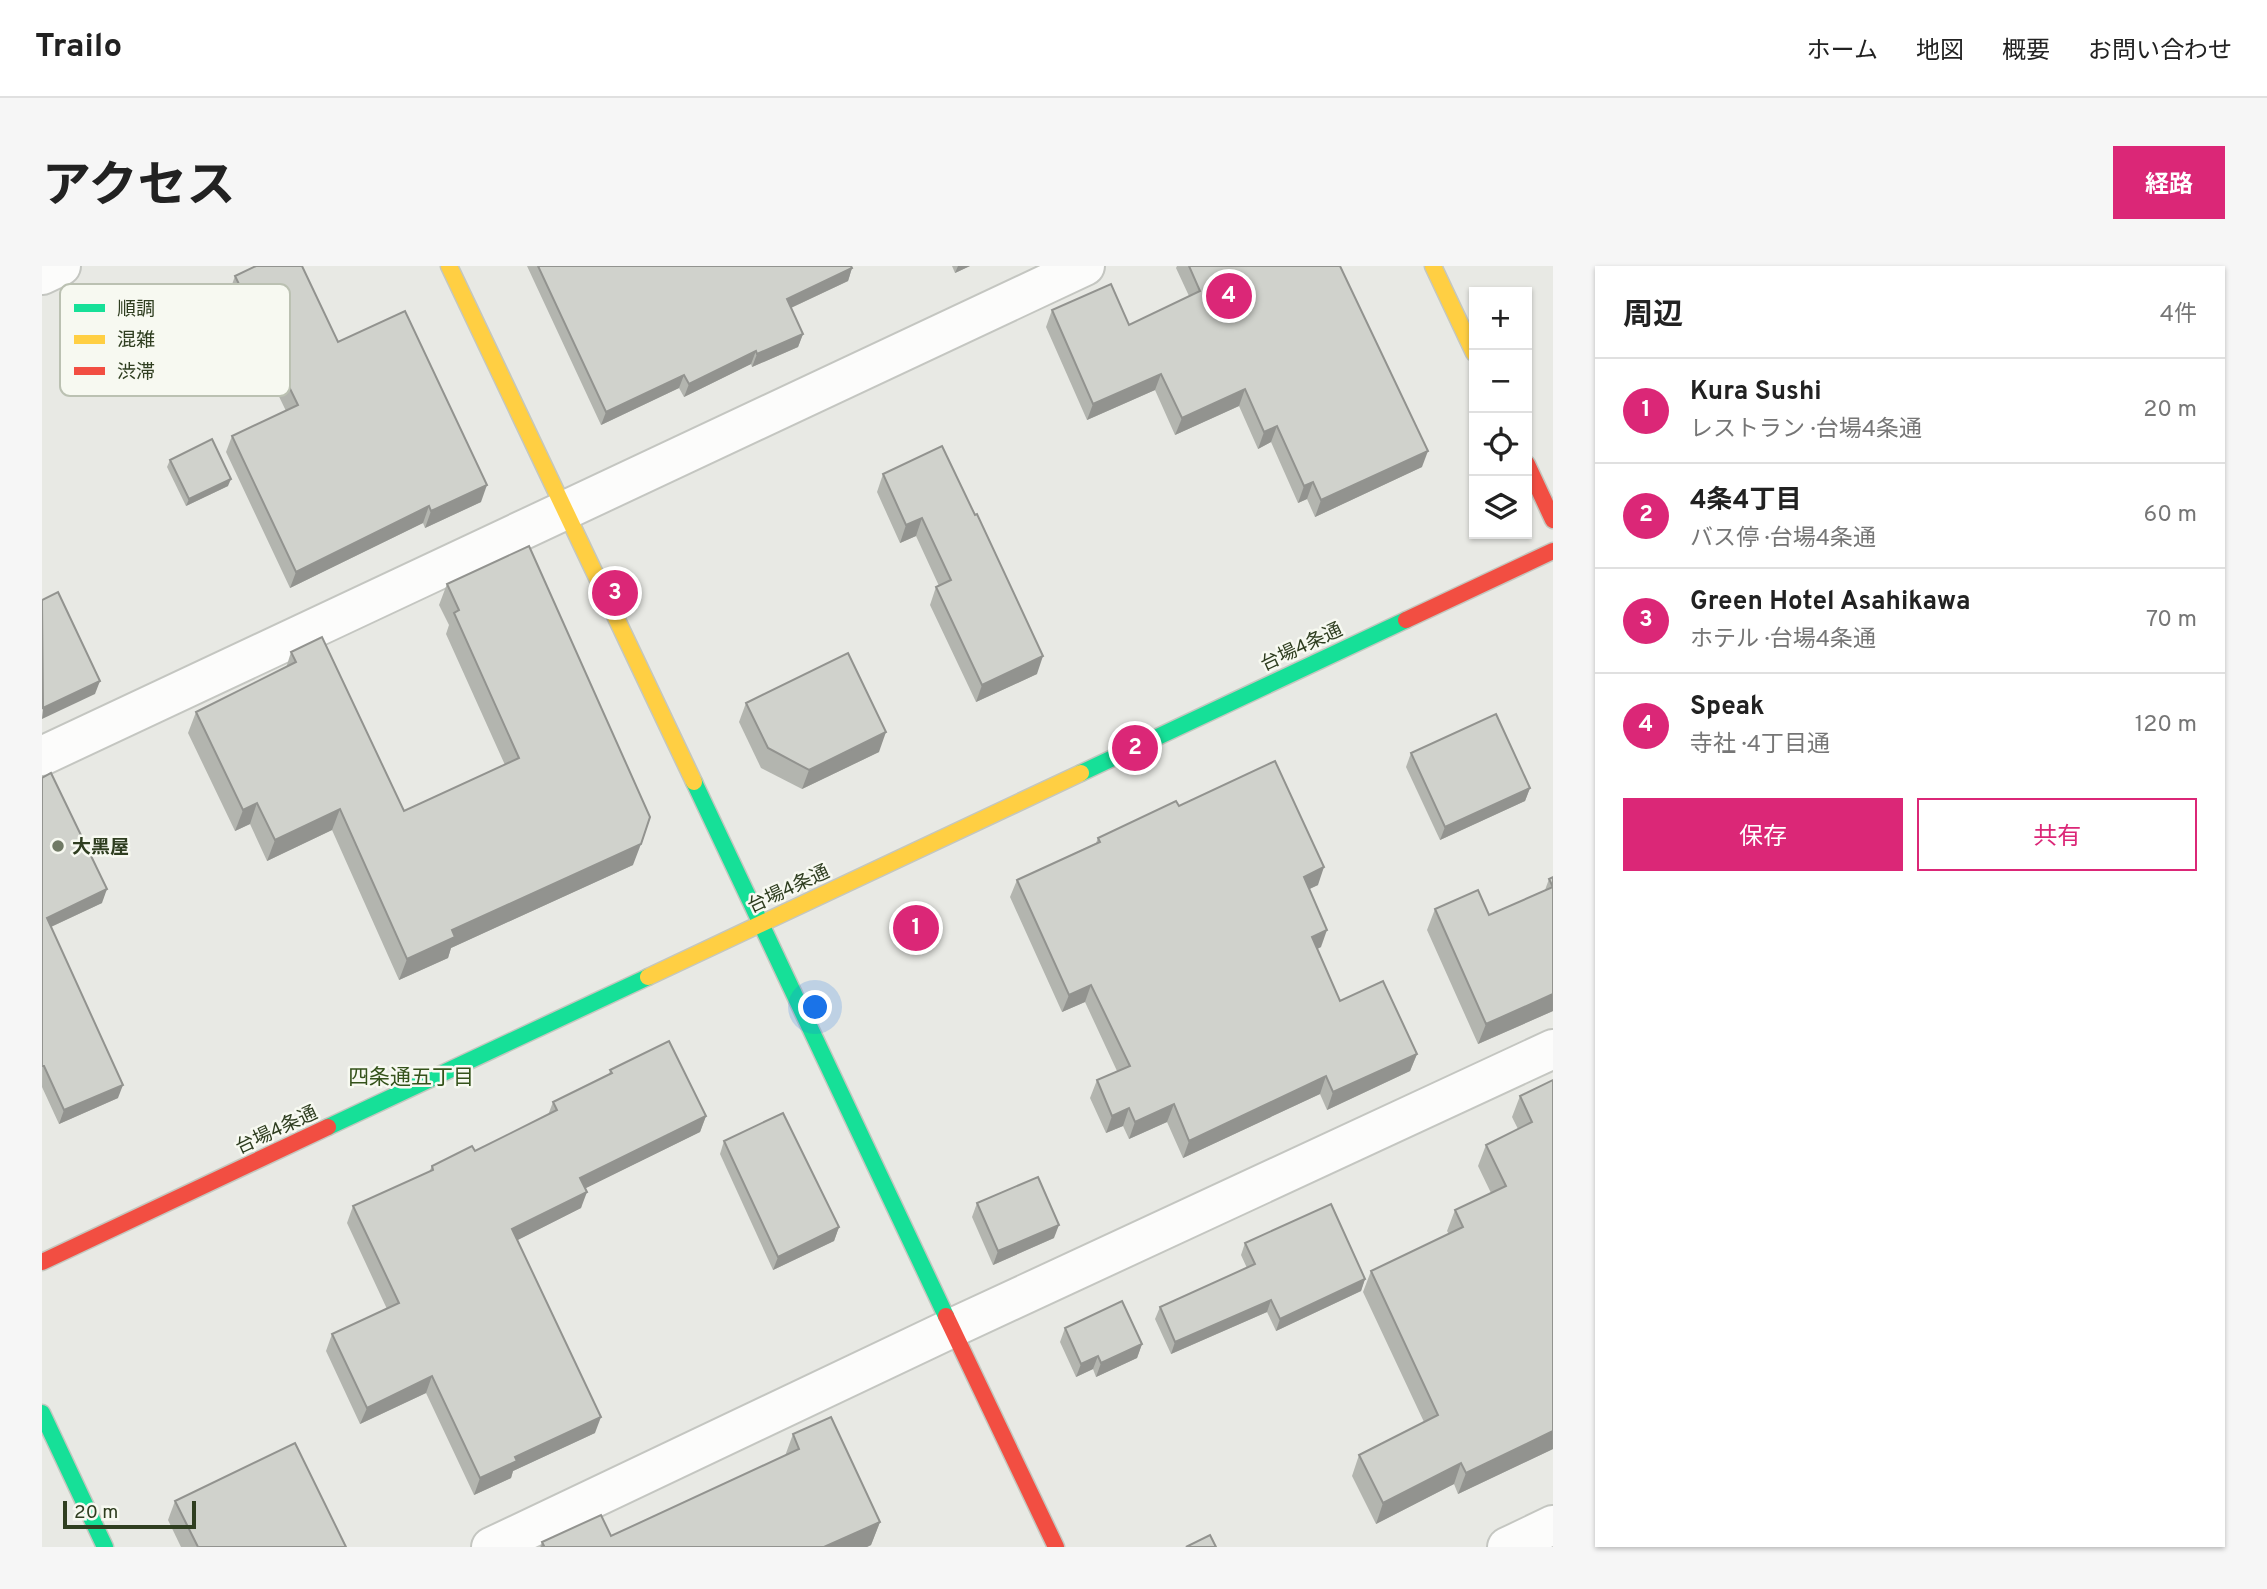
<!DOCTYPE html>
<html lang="ja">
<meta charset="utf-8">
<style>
body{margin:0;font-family:Overpass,"Noto Sans JP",sans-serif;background:#f6f6f6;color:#222}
.controls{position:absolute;right:21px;top:21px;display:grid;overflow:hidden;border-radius:0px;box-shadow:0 2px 5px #0004}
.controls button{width:63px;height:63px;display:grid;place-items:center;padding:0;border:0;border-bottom:2px solid #e0e0e0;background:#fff;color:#222;font:35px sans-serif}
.scale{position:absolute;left:21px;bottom:18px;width:133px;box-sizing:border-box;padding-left:7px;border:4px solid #2f3e20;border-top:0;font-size:19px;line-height:24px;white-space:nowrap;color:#2f3e20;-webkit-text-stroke:5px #f7f9f1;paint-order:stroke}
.you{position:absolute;left:774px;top:742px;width:24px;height:24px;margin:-18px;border:5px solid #fff;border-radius:50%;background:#1a73e8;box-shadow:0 0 0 10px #1a73e833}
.badge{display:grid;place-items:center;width:46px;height:46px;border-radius:50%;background:#db2777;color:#fff;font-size:23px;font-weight:700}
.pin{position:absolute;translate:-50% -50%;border:4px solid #fff;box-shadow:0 2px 7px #0006}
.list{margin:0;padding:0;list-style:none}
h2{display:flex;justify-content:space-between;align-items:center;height:91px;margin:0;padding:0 28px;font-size:30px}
h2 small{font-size:23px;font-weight:400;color:#767676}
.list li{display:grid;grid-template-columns:46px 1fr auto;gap:21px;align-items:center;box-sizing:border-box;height:105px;padding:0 28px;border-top:2px solid #e0e0e0}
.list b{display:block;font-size:26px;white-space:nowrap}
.list p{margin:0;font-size:23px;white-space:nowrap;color:#767676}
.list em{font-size:23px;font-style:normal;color:#767676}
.actions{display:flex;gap:14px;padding:21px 28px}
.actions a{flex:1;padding:16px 0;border:2px solid #db2777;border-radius:0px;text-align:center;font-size:24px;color:#db2777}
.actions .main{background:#db2777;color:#fff}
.icon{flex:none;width:38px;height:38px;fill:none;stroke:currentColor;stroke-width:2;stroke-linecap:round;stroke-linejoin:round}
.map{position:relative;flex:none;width:1511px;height:1281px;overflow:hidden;border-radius:0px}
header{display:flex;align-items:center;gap:42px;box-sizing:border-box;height:98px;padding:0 35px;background:#fff;border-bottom:2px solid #e0e0e0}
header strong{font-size:33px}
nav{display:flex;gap:38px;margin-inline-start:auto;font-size:24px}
.intro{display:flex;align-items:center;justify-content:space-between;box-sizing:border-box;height:168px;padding:0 42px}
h1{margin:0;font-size:49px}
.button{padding:18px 32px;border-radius:0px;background:#db2777;color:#fff;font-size:24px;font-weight:700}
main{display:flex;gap:42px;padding:0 42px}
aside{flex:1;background:#fff;border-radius:0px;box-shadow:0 2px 5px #0004}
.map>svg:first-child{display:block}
</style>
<header>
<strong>Trailo</strong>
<nav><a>ホーム</a><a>地図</a><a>概要</a><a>お問い合わせ</a></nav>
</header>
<div class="intro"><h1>アクセス</h1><a class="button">経路</a></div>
<main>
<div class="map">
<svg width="1511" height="1281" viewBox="0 0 1511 1281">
<rect width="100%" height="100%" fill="#e8e9e4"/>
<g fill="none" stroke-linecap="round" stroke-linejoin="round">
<defs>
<g id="street">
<path d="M 0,9 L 19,0"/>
<path d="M 0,490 L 1043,0"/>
<path d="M 449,1281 L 910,1062 L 1511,783"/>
<path d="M 1465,1281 L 1511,1259"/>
</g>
<g id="fast">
<path d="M 1039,507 L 1364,354"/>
<path d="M 652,516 L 904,1050"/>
<path d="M 286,861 L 606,711"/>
<path d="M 0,1147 L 63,1281"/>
</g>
<g id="slow">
<path d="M 407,0 L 652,516"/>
<path d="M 1391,0 L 1432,87"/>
<path d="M 606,711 L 1039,507"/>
</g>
<g id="jam">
<path d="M 1485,198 L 1511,254"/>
<path d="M 1364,354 L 1511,285"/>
<path d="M 0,996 L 286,861"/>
<path d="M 904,1050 L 1014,1281"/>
</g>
</defs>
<use href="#street" stroke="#c4c6c1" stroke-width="42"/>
<use href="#fast" stroke="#c4c7bf" stroke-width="19"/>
<use href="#slow" stroke="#c4c7bf" stroke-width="19"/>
<use href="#jam" stroke="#c4c7bf" stroke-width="19"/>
<use href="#street" stroke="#fcfcfb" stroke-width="38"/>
<use href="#fast" stroke="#16e098" stroke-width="16"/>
<use href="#slow" stroke="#ffcf43" stroke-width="16"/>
<use href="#jam" stroke="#f24e42" stroke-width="16"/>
</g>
<g fill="#b3b5af">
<path d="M 485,0 L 809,0 L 810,2 L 806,15 L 749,42 L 761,68 L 756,81 L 710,101 L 709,98 L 642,131 L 637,122 L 559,159 Z"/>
<path d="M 910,0 L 928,0 L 913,7 Z"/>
<path d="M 1135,0 L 1298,0 L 1380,201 L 1273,251 L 1265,233 L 1256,237 L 1229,176 L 1216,183 L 1197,140 L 1133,169 L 1113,124 L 1045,154 L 1004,61 L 1010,44 L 1087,59 L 1147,30 L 1134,2 Z"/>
<path d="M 193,10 L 296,76 L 439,236 L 383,262 L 381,257 L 248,322 L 184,186 L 190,170 L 244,145 L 187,27 Z"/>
<path d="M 900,180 L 995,408 L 934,436 L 888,339 L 894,321 L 897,320 L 874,270 L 858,277 L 835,226 L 841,208 Z"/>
<path d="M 128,194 L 186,220 L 144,240 L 125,201 Z"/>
<path d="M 405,318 L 591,599 L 409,682 L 406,692 L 357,714 L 290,564 L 225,595 L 208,558 L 193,565 L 146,467 L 154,446 L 244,402 L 249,386 L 362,545 L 463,499 L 404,368 L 407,359 L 397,339 Z"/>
<path d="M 704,437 L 837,486 L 760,523 L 719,502 L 697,456 Z"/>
<path d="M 1369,487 L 1488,522 L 1483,535 L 1398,574 L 1364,501 Z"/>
<path d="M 0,512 L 60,637 L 9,661 L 76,832 L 17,858 L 0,821 Z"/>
<path d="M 1137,540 L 1276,619 L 1267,623 L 1279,681 L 1275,683 L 1298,735 L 1375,788 L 1368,805 L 1285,844 L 1278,828 L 1141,892 L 1125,856 L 1087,873 L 1081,860 L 1064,867 L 1048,832 L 1055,814 L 1075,805 L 1043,736 L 1020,746 L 968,631 L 975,614 L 1054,577 L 1056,572 Z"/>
<path d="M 1511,611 L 1511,745 L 1436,778 L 1385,664 L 1393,643 L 1447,649 L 1503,624 L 1507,613 Z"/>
<path d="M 568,804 L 664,850 L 658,866 L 543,922 L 539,942 L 475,974 L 553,1167 L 471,1205 L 469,1212 L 432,1229 L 384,1127 L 318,1158 L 284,1085 L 290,1068 L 345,1043 L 305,957 L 311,940 L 387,906 L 390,900 L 433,885 L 506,849 L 511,836 L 567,809 Z"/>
<path d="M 1511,814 L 1511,1183 L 1416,1228 L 1412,1218 L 1334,1258 L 1310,1210 L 1317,1189 L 1382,1156 L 1321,1026 L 1329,1005 L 1407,968 L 1405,965 L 1413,944 L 1449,927 L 1436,900 L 1444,879 L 1476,863 L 1470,851 L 1478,830 Z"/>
<path d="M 682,875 L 797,961 L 792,975 L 731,1004 L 678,888 Z"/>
<path d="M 935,937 L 1012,972 L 951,999 L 930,951 Z"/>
<path d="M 1203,977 L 1323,1013 L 1319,1025 L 1234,1065 L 1225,1046 L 1129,1088 L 1113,1053 L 1118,1041 L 1205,1002 L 1199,989 Z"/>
<path d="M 1023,1062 L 1100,1078 L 1095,1092 L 1054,1111 L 1051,1103 L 1034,1111 L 1018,1076 Z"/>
<path d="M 751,1168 L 838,1256 L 829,1279 L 825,1281 L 498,1281 L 500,1276 L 569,1270 L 743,1190 Z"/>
<path d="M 133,1235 L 304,1281 L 139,1281 L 126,1254 Z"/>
</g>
<g fill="#92938f">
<path d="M 916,0 L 928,0 L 913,7 Z"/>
<path d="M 810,2 L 806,15 L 740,46 L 745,33 Z"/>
<path d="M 761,68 L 756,81 L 710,101 L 715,88 Z"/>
<path d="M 714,85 L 709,98 L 642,131 L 647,118 Z"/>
<path d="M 1119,108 L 1113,124 L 1045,154 L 1051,138 Z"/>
<path d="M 642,109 L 637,122 L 559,159 L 564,146 Z"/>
<path d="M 1203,123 L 1197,140 L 1133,169 L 1140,152 Z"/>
<path d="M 1235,160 L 1229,176 L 1216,183 L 1222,166 Z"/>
<path d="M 1386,185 L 1380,201 L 1273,251 L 1279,234 Z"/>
<path d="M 189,213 L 186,220 L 144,240 L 147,233 Z"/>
<path d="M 1271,216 L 1265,233 L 1256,237 L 1262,220 Z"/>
<path d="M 445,219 L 439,236 L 383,262 L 389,245 Z"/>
<path d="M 387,240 L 381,257 L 248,322 L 254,306 Z"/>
<path d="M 880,252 L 874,270 L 858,277 L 864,259 Z"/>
<path d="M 1001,390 L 995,408 L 934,436 L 940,419 Z"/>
<path d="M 58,415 L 53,428 L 0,453 L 1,442 Z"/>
<path d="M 844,466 L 837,486 L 760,523 L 767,504 Z"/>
<path d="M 1488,522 L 1483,535 L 1398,574 L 1403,561 Z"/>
<path d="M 215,537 L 208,558 L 193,565 L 201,544 Z"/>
<path d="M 298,543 L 290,564 L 225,595 L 233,574 Z"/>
<path d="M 599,578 L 591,599 L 409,682 L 406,692 L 357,714 L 365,693 L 410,664 Z"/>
<path d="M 1282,601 L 1276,619 L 1255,629 L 1262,611 Z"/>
<path d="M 65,623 L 60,637 L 0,665 L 5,652 Z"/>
<path d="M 1285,664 L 1279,681 L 1263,689 L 1270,671 Z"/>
<path d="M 1049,719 L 1043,736 L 1020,746 L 1027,729 Z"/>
<path d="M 1511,728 L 1511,745 L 1436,778 L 1444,758 Z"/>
<path d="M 1375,788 L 1368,805 L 1285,844 L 1291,826 Z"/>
<path d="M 1284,810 L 1278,828 L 1141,892 L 1147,875 Z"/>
<path d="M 81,819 L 76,832 L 17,858 L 22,844 Z"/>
<path d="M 1132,838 L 1125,856 L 1087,873 L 1093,856 Z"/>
<path d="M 1087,842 L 1081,860 L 1064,867 L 1070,850 Z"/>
<path d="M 664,850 L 658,866 L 532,928 L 538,912 Z"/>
<path d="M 545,926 L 539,942 L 464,980 L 470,963 Z"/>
<path d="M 1017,959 L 1012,972 L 951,999 L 956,985 Z"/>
<path d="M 797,961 L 792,975 L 731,1004 L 736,991 Z"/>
<path d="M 1323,1013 L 1319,1025 L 1234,1065 L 1238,1053 Z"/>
<path d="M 1229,1034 L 1225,1046 L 1129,1088 L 1133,1076 Z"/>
<path d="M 1100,1078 L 1095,1092 L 1054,1111 L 1059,1097 Z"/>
<path d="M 1056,1090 L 1051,1103 L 1034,1111 L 1039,1098 Z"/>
<path d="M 390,1110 L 384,1127 L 318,1158 L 325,1142 Z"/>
<path d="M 559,1151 L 553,1167 L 471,1205 L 469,1212 L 432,1229 L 438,1212 L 473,1191 Z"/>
<path d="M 1511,1165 L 1511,1183 L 1416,1228 L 1424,1207 Z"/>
<path d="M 1419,1197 L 1412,1218 L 1334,1258 L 1341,1237 Z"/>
<path d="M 838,1256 L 829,1279 L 825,1281 L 782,1281 Z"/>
</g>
<g fill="#d0d2cc" stroke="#92938f" stroke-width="2">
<path d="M 214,0 L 260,0 L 296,76 L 363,45 L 445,219 L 389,245 L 387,240 L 254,306 L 190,170 L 256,139 L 193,10 Z"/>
<path d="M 496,0 L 809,0 L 810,2 L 745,33 L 761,68 L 715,88 L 714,85 L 647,118 L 642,109 L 564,146 Z"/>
<path d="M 1147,0 L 1298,0 L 1386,185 L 1279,234 L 1271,216 L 1262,220 L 1235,160 L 1222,166 L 1203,123 L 1140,152 L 1119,108 L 1051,138 L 1010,44 L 1069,18 L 1087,59 L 1158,25 Z"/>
<path d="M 170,173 L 189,213 L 147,233 L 128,194 Z"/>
<path d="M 900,180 L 933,249 L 935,248 L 1001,390 L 940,419 L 894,321 L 909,314 L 880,252 L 864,259 L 841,208 Z"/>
<path d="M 487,280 L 608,551 L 599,578 L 410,664 L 413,671 L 365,693 L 298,543 L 233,574 L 215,537 L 201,544 L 154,446 L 254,396 L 249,386 L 280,371 L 362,545 L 477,492 L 412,347 L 417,344 L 405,318 Z"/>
<path d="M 16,326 L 58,415 L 1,442 L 0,334 Z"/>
<path d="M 806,387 L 844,466 L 767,504 L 726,482 L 704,437 Z"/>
<path d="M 1454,448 L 1488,522 L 1403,561 L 1369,487 Z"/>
<path d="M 1233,495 L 1282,601 L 1262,611 L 1285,664 L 1270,671 L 1298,735 L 1341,715 L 1375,788 L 1291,826 L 1284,810 L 1147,875 L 1132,838 L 1093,856 L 1087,842 L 1070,850 L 1055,814 L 1088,800 L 1049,719 L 1027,729 L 975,614 L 1058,576 L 1056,572 L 1134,535 L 1137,540 Z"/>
<path d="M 9,507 L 65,623 L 5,652 L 81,819 L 22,844 L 2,800 L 0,800 L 0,512 Z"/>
<path d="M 1511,611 L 1511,728 L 1444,758 L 1393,643 L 1436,624 L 1447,649 L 1511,621 L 1507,613 Z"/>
<path d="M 627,775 L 664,850 L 538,912 L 545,926 L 470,963 L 559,1151 L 473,1191 L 475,1195 L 438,1212 L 390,1110 L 325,1142 L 290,1068 L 357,1037 L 311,940 L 391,904 L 390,900 L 430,880 L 433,885 L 515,844 L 511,836 L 570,807 L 568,804 Z"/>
<path d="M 1511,814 L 1511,1165 L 1424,1207 L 1419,1197 L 1341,1237 L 1317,1189 L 1396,1149 L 1329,1005 L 1421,961 L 1413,944 L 1464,920 L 1444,879 L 1490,856 L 1478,830 Z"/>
<path d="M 741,847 L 797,961 L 736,991 L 682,875 Z"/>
<path d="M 996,911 L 1017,959 L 956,985 L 935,937 Z"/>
<path d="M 1289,938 L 1323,1013 L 1238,1053 L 1229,1034 L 1133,1076 L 1118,1041 L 1213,998 L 1203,977 Z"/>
<path d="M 1080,1035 L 1100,1078 L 1059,1097 L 1056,1090 L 1039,1098 L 1023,1062 Z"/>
<path d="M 789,1151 L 838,1256 L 782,1281 L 499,1281 L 502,1280 L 500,1276 L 559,1249 L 569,1270 L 757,1183 L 751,1168 Z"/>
<path d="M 253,1177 L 304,1281 L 156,1281 L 133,1235 Z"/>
<path d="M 1168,1269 L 1174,1281 L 1144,1281 Z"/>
</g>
<circle fill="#707a65" stroke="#f7f9f1" stroke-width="2.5" cx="16" cy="580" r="7"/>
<g text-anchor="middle" stroke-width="5" stroke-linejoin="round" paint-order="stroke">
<g font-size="19" fill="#2f3e20" stroke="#f7f9f1">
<text transform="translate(1259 380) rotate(-25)" y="7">台場4条通</text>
<text transform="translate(746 622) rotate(-25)" y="7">台場4条通</text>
<text transform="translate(234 863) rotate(-25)" y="7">台場4条通</text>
</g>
<g font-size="19" font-weight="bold" fill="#2f3e20" stroke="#f7f9f1" text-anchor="start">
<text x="30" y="587">大黑屋</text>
</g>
<g font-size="21" fill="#34521a" stroke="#f7f9f1">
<text x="369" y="818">四条通五丁目</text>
</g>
</g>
<rect x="18" y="18" width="230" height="112" rx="10" fill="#f7f9f1" stroke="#bbc1b2" stroke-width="2"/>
<rect x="32" y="38" width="31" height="8" fill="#16e098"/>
<rect x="32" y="69" width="31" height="9" fill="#ffcf43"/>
<rect x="32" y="101" width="31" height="8" fill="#f24e42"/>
<g font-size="19" fill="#2f3e20">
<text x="75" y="49">順調</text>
<text x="75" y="80">混雑</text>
<text x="75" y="112">渋滞</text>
</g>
</svg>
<div class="controls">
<button>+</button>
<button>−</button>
<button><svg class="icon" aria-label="locate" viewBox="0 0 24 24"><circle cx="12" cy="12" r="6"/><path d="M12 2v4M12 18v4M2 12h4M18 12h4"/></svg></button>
<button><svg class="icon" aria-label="layers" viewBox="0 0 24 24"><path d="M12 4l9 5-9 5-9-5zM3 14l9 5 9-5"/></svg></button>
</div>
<div class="scale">20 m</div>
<div class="you"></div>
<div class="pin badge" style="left:874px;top:662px">1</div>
<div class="pin badge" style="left:1093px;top:482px">2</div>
<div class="pin badge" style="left:573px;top:327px">3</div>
<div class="pin badge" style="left:1187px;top:30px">4</div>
</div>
<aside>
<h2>周辺<small>4件</small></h2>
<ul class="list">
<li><span class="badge">1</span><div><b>Kura Sushi</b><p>レストラン · 台場4条通</p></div><em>20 m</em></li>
<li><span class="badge">2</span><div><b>4条4丁目</b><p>バス停 · 台場4条通</p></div><em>60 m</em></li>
<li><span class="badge">3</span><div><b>Green Hotel Asahikawa</b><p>ホテル · 台場4条通</p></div><em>70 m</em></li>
<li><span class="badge">4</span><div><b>Speak</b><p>寺社 · 4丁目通</p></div><em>120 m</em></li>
</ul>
<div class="actions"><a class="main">保存</a><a>共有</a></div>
</aside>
</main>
